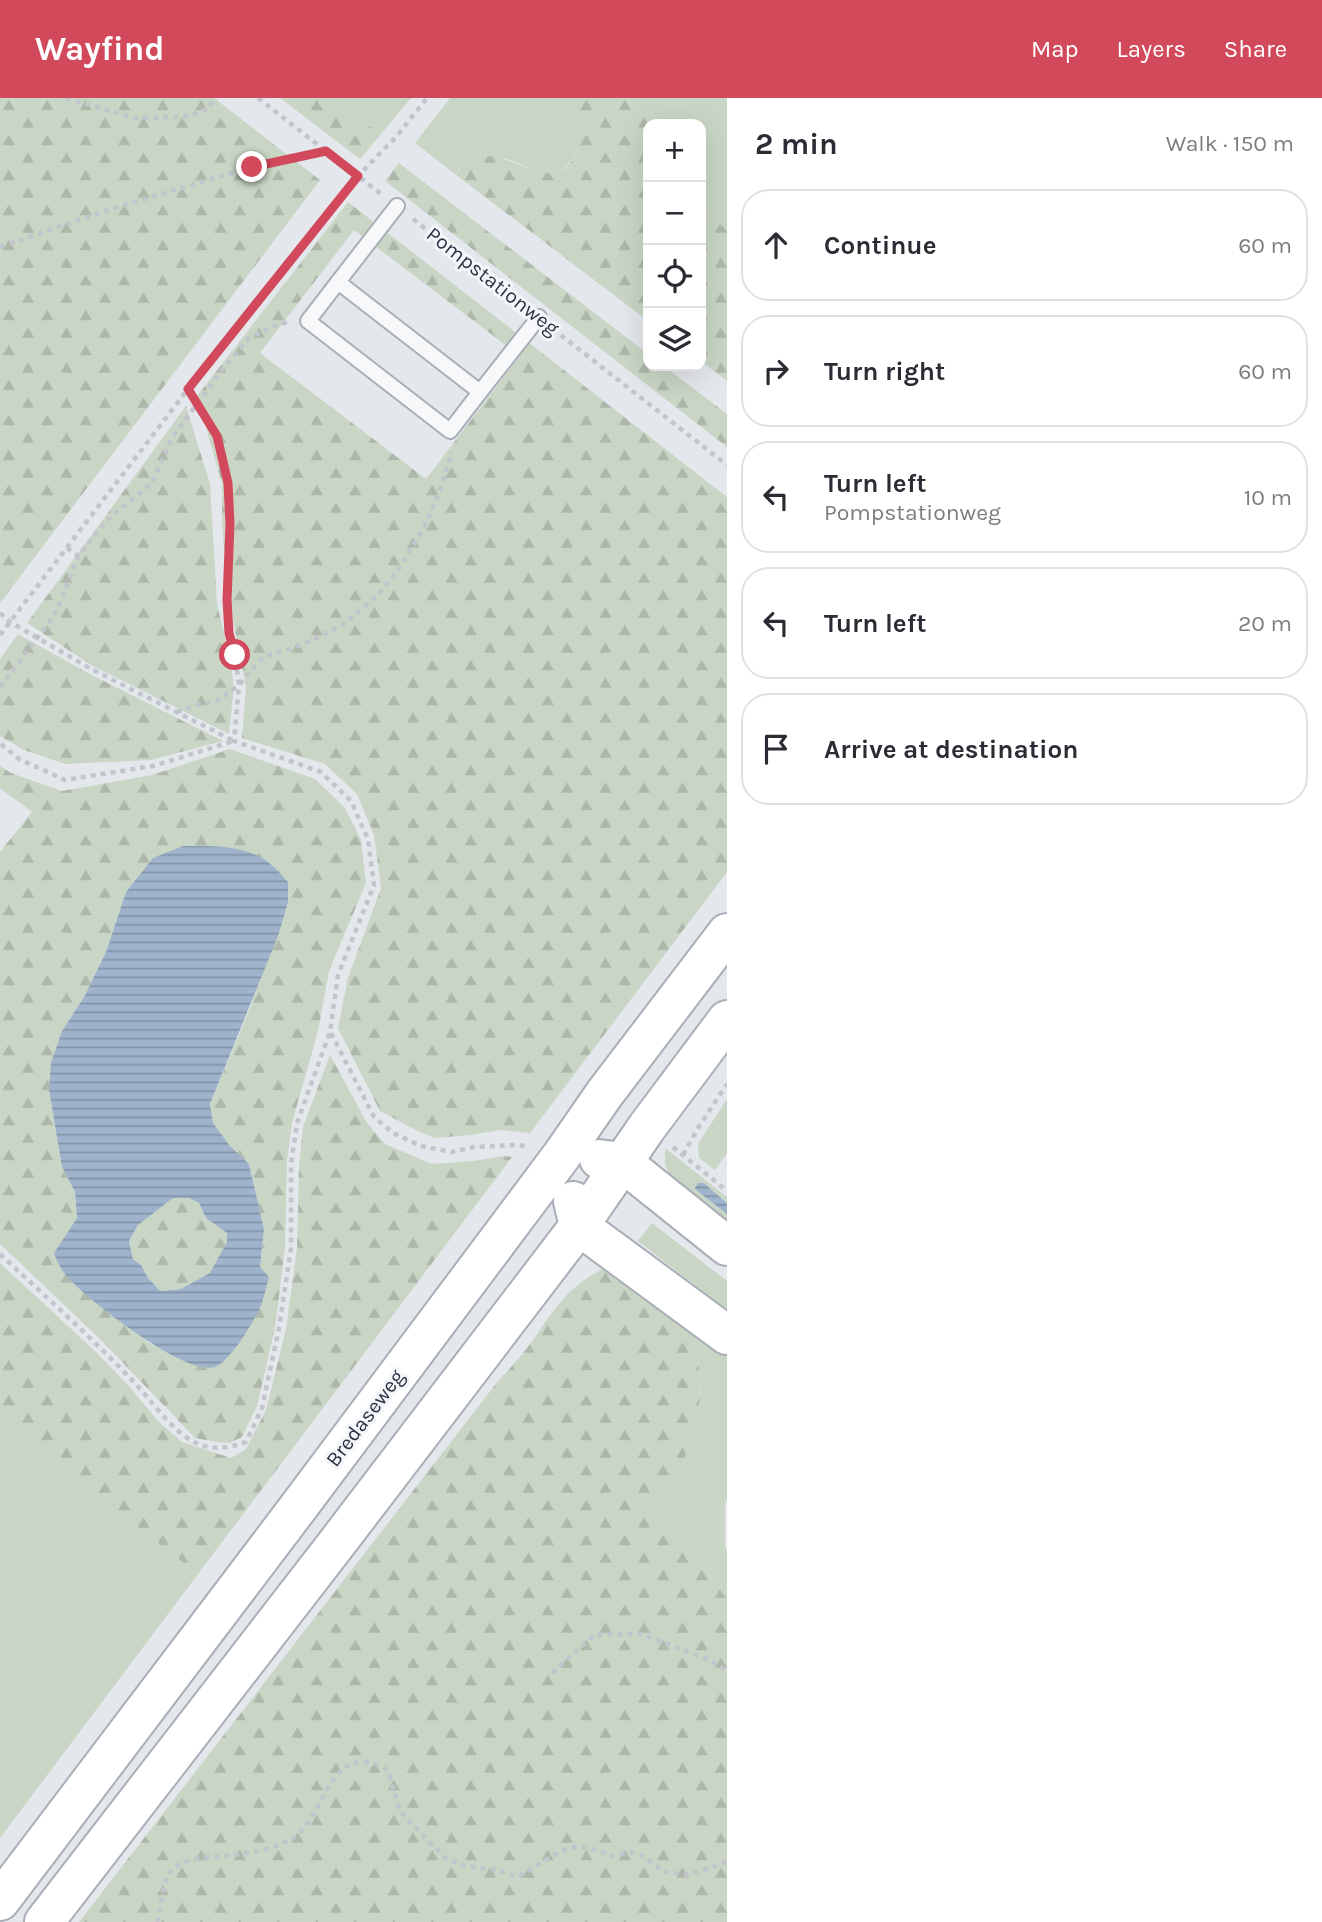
<!DOCTYPE html>
<meta charset="utf-8">
<style>
body{margin:0;font-family:Karla,sans-serif;background:#f2f2f3;color:#2b2b33}
.controls{position:absolute;right:21px;top:21px;display:grid;overflow:hidden;border-radius:14px;box-shadow:0 7px 28px #0002}
.controls button{width:63px;height:63px;display:grid;place-items:center;padding:0;border:0;border-bottom:2px solid #e1e1e2;background:#fff;color:#2b2b33;font:35px sans-serif}
.stop{position:absolute;width:21px;height:21px;margin:-16px;border:5px solid #d1495b;border-radius:50%;background:#fff}
.stop.end{background:#d1495b;border-color:#fff;box-shadow:0 2px 7px #0008}
.list{margin:0;padding:0;list-style:none}
h2{display:flex;justify-content:space-between;align-items:center;height:91px;margin:0;padding:0 28px;font-size:30px}
h2 small{font-size:23px;font-weight:400;color:#7c7c81}
.list li{display:grid;grid-template-columns:46px 1fr auto;gap:21px;align-items:center;box-sizing:border-box;height:112px;margin:0 14px 14px;padding:0 14px;border:2px solid #e1e1e2;border-radius:28px}
.list b{display:block;font-size:26px;white-space:nowrap}
.list p{margin:0;font-size:23px;white-space:nowrap;color:#7c7c81}
.list em{font-size:23px;font-style:normal;color:#7c7c81}
.icon{flex:none;width:38px;height:38px;fill:none;stroke:currentColor;stroke-width:2;stroke-linecap:round;stroke-linejoin:round}
.map{position:relative;flex:none;width:727px;height:1824px;overflow:hidden}
header{display:flex;align-items:center;gap:42px;box-sizing:border-box;height:98px;padding:0 35px;background:#d1495b;color:#fff}
header strong{font-size:33px}
nav{display:flex;gap:38px;margin-inline-start:auto;font-size:24px}
main{display:flex}
aside{flex:1;background:#fff}
.map>svg:first-child{display:block}
</style>
<header>
<strong>Wayfind</strong>
<nav><a>Map</a><a>Layers</a><a>Share</a></nav>
</header>
<main>
<div class="map">
<svg width="727" height="1824" viewBox="0 0 727 1824">
<defs>
<pattern id="forest-firs" width="22" height="20" patternUnits="userSpaceOnUse" patternTransform="scale(1.75)"><rect width="22" height="20" fill="#c9d6c5"/><path d="M5 1l3.5 6h-7zM16 11l3.5 6h-7z" fill="#adb8ab"/></pattern>
<pattern id="water-rules" width="6" height="5" patternUnits="userSpaceOnUse" patternTransform="scale(1.75)"><rect width="6" height="5" fill="#9fb4cc"/><path d="M0 2.5h6" fill="none" stroke="#8293a7"/></pattern>
</defs>
<rect width="100%" height="100%" fill="#e4e7ec"/>
<g fill="#c9d6c5">
<path d="M 331,0 L 411,0 L 381,36 Z"/>
<path d="M 450,0 L 577,0 C 574,16 581,33 578,49 C 577,56 572,62 567,67 C 549,87 527,66 507,61 C 497,58 471,67 459,70 L 455,76 L 415,45 Z"/>
<path d="M 646,0 L 727,0 L 727,131 L 705,116 L 701,110 L 701,26 L 658,26 Z"/>
<path d="M 727,1001 L 727,1055 L 715,1072 L 699,1060 L 698,1046 Z"/>
<path d="M 665,1050 L 727,1099 L 727,1105 L 704,1085 L 696,1092 L 727,1116 L 727,1127 L 671,1080 L 665,1066 Z"/>
<path d="M 652,1125 L 727,1183 L 727,1212 L 638,1143 Z"/>
<path d="M 693,1230 L 727,1258 L 727,1402 L 725,1405 L 725,1450 L 727,1452 L 727,1501 L 703,1469 L 661,1428 L 654,1405 L 678,1381 L 697,1321 L 701,1295 L 698,1260 Z"/>
<path d="M 0,1322 L 198,1476 L 0,1740 Z"/>
</g>
<g fill="url(#forest-firs)" fill-rule="evenodd">
<path d="M 0,0 L 214,0 L 320,82 L 0,505 Z"/>
<path d="M 280,0 L 331,0 L 381,36 L 360,61 Z"/>
<path d="M 577,0 L 646,0 L 658,26 L 648,26 L 648,223 L 455,76 C 492,27 540,98 568,67 C 573,62 577,56 578,49 C 580,32 574,16 577,0 Z"/>
<path d="M 399,65 L 648,256 L 648,268 L 664,268 L 727,316 L 727,349 L 385,83 Z"/>
<path d="M 348,104 L 727,399 L 727,774 L 530,1035 L 502,1032 L 470,1037 L 435,1040 L 418,1033 L 380,1013 L 338,930 L 348,880 L 381,790 L 374,737 L 357,696 L 325,666 L 242,640 L 246,590 L 229,501 L 222,427 L 222,386 L 197,298 ZM 354,132 L 520,258 L 426,381 L 260,255 Z"/>
<path d="M 701,110 L 705,116 L 727,131 L 727,283 L 701,263 Z"/>
<path d="M 186,308 L 210,386 L 217,506 L 230,560 L 234,589 L 229,636 L 93,568 L 27,525 Z"/>
<path d="M 18,536 L 90,576 L 223,643 L 151,662 L 65,666 L 24,652 L 0,638 L 0,561 Z"/>
<path d="M 230,651 L 315,681 L 345,710 L 361,742 L 366,785 L 329,873 L 318,933 L 292,1025 L 287,1063 L 285,1150 L 275,1230 L 257,1308 L 242,1339 L 230,1345 L 217,1344 L 195,1340 L 102,1243 L 0,1146 L 0,754 L 32,714 L 0,690 L 0,668 L 11,675 L 62,693 L 152,677 ZM 126,794 L 253,903 L 210,1006 L 213,1025 L 230,1048 L 249,1066 L 264,1131 L 260,1169 L 261,1209 L 226,1261 L 215,1269 L 201,1269 L 179,1261 L 151,1246 L 126,1228 L 73,1186 L 54,1155 L 77,1120 L 75,1094 L 62,1069 L 49,992 L 62,933 L 84,899 L 106,854 Z"/>
<path d="M 330,957 L 367,1025 L 385,1046 L 432,1066 L 473,1063 L 504,1058 L 512,1059 L 198,1476 L 0,1322 L 0,1165 L 95,1253 L 127,1286 L 158,1323 L 182,1344 L 231,1360 L 246,1351 L 266,1312 L 286,1231 L 297,1150 L 299,1068 L 303,1029 Z"/>
<path d="M 173,1100 L 189,1100 L 199,1105 L 206,1120 L 228,1135 L 227,1144 L 211,1175 L 181,1191 L 160,1193 L 147,1180 L 141,1167 L 133,1161 L 129,1143 L 138,1127 Z"/>
<path d="M 603,1171 L 626,1179 L 693,1230 L 698,1260 L 701,1295 L 697,1321 L 678,1381 L 654,1405 L 661,1428 L 703,1469 L 727,1501 L 727,1824 L 79,1824 L 495,1287 C 505,1276 515,1265 524,1254 C 551,1219 561,1192 603,1171 Z"/>
</g>
<g fill="url(#water-rules)" fill-rule="evenodd">
<path d="M 183,748 C 210,748 246,746 269,765 C 276,770 282,778 288,784 L 288,804 L 278,838 L 210,1006 L 213,1025 L 230,1048 L 249,1066 L 264,1131 L 260,1169 L 269,1179 C 266,1189 264,1201 260,1210 C 254,1223 229,1265 215,1269 C 185,1278 96,1207 74,1186 C 65,1178 58,1167 54,1155 L 77,1120 L 75,1094 L 62,1069 L 49,992 L 51,965 L 62,933 L 84,899 L 106,854 L 126,794 L 153,760 ZM 173,1100 L 189,1100 L 199,1105 L 206,1120 L 227,1135 L 227,1144 L 210,1175 L 181,1191 L 160,1193 L 148,1180 L 141,1167 L 133,1161 L 129,1143 L 138,1127 Z"/>
<path d="M 698,1085 L 704,1085 L 727,1105 L 727,1116 L 696,1092 L 695,1090 Z"/>
</g>
<g fill="none" stroke-linecap="round" stroke-linejoin="round">
<defs>
<g id="lane">
<path d="M 397,108 L 338,184 L 480,294 L 539,219"/>
<path d="M 338,184 L 308,223 L 450,333 L 480,294"/>
</g>
<g id="secondary">
<path d="M 599,1061 L 622,1064 L 727,1148"/>
<path d="M 573,1103 L 579,1128 L 727,1237"/>
<path d="M 0,1803 L 297,1411 L 562,1057 L 605,995 L 727,835"/>
<path d="M 44,1824 L 337,1445 L 579,1128 L 647,1029 L 727,922"/>
</g>
</defs>
<use href="#lane" stroke="#a9aeb7" stroke-width="18"/>
<use href="#secondary" stroke="#a9aeb7" stroke-width="42"/>
<g stroke="#c2c5cb" stroke-width="4.5" stroke-dasharray="5 5" stroke-linecap="butt">
<path d="M 66,0 L 135,20 L 184,19 L 209,11 L 213,0"/>
<path d="M 258,0 L 381,96"/>
<path d="M 413,121 L 522,206"/>
<path d="M 0,149 L 111,111 L 252,69 L 326,53"/>
<path d="M 553,231 L 727,367"/>
<path d="M 67,450 L 78,458"/>
<path d="M 0,515 L 10,524 L 93,572 L 234,643 L 153,668 L 65,682 L 19,661 L 0,645"/>
<path d="M 0,537 L 188,291 L 358,78 L 396,39 L 427,0"/>
<path d="M 0,589 L 53,519 L 62,500 L 78,458 L 106,423 L 152,385 L 172,340 L 222,272 L 249,240 L 280,225 L 287,225"/>
<path d="M 177,614 L 200,606 L 217,603 L 239,587 L 263,559 L 302,547 L 341,528 L 378,497 L 401,468 L 426,425 L 440,392 L 452,354"/>
<path d="M 331,935 L 374,1019 L 393,1035 L 421,1048 L 451,1054 L 474,1049 L 514,1047 L 527,1048"/>
<path d="M 673,1049 L 727,1093"/>
<path d="M 683,1057 L 698,1030 L 727,986"/>
<path d="M 0,1156 C 45,1198 91,1239 133,1283 C 150,1301 172,1333 194,1344 C 212,1353 228,1350 246,1344 L 262,1310 L 279,1230 L 291,1150 L 291,1066 L 297,1025 L 330,934 L 338,877 L 374,787 L 368,741 L 351,703 L 321,674 L 234,643 L 239,587 L 235,557 L 229,535 L 227,502 L 230,426 L 228,385 L 217,338 L 188,291"/>
<path d="M 552,1575 L 594,1537 L 642,1536 L 709,1562 L 727,1573"/>
<path d="M 157,1824 C 162,1809 161,1791 168,1777 C 180,1757 213,1760 232,1757 C 252,1754 277,1751 294,1739 C 321,1722 327,1663 363,1664 C 372,1665 381,1667 388,1673 L 400,1713 L 435,1750 L 446,1760 L 465,1768 L 497,1772 L 518,1779 L 559,1754 L 575,1749 L 590,1750 L 612,1758 L 631,1754 L 642,1758 L 665,1774 L 688,1777 L 722,1766 L 727,1762"/>
</g>
<use href="#lane" stroke="#f7f8fa" stroke-width="14"/>
<use href="#secondary" stroke="#fff" stroke-width="38"/>
</g>
<g fill="none" stroke-linecap="round" stroke-linejoin="round">
<path stroke="#d1495b" stroke-width="9" d="M 235,557 L 229,535 L 227,502 L 230,426 L 228,385 L 217,338 L 188,291 L 358,78 L 326,53 L 252,69"/>
</g>
<g text-anchor="middle" stroke-width="6" stroke-linejoin="round" paint-order="stroke">
<g font-size="21" fill="#2b3445" stroke="#f4f6f9">
<text transform="translate(493 183) rotate(38)" y="7">Pompstationweg</text>
<text transform="translate(365 1320) rotate(-53)" y="7">Bredaseweg</text>
</g>
</g>
</svg>
<div class="controls">
<button>+</button>
<button>−</button>
<button><svg class="icon" aria-label="locate" viewBox="0 0 24 24"><circle cx="12" cy="12" r="6"/><path d="M12 2v4M12 18v4M2 12h4M18 12h4"/></svg></button>
<button><svg class="icon" aria-label="layers" viewBox="0 0 24 24"><path d="M12 4l9 5-9 5-9-5zM3 14l9 5 9-5"/></svg></button>
</div>
<div class="stop" style="left:235px;top:557px"></div>
<div class="stop end" style="left:252px;top:69px"></div>
</div>
<aside>
<h2>2 min<small>Walk · 150 m</small></h2>
<ul class="list">
<li><svg class="icon" aria-label="ahead" viewBox="0 0 24 24"><path d="M12 20V5M6 11l6-6 6 6"/></svg><div><b>Continue</b></div><em>60 m</em></li>
<li><svg class="icon" aria-label="right" viewBox="0 0 24 24"><path d="M7 20v-9h11M14 6l5 5-5 5"/></svg><div><b>Turn right</b></div><em>60 m</em></li>
<li><svg class="icon" aria-label="left" viewBox="0 0 24 24"><path d="M17 20v-9H6M10 6l-5 5 5 5"/></svg><div><b>Turn left</b><p>Pompstationweg</p></div><em>10 m</em></li>
<li><svg class="icon" aria-label="left" viewBox="0 0 24 24"><path d="M17 20v-9H6M10 6l-5 5 5 5"/></svg><div><b>Turn left</b></div><em>20 m</em></li>
<li><svg class="icon" aria-label="arrive" viewBox="0 0 24 24"><path d="M6 21V4h12l-3 4 3 4H6"/></svg><div><b>Arrive at destination</b></div></li>
</ul>
</aside>
</main>
